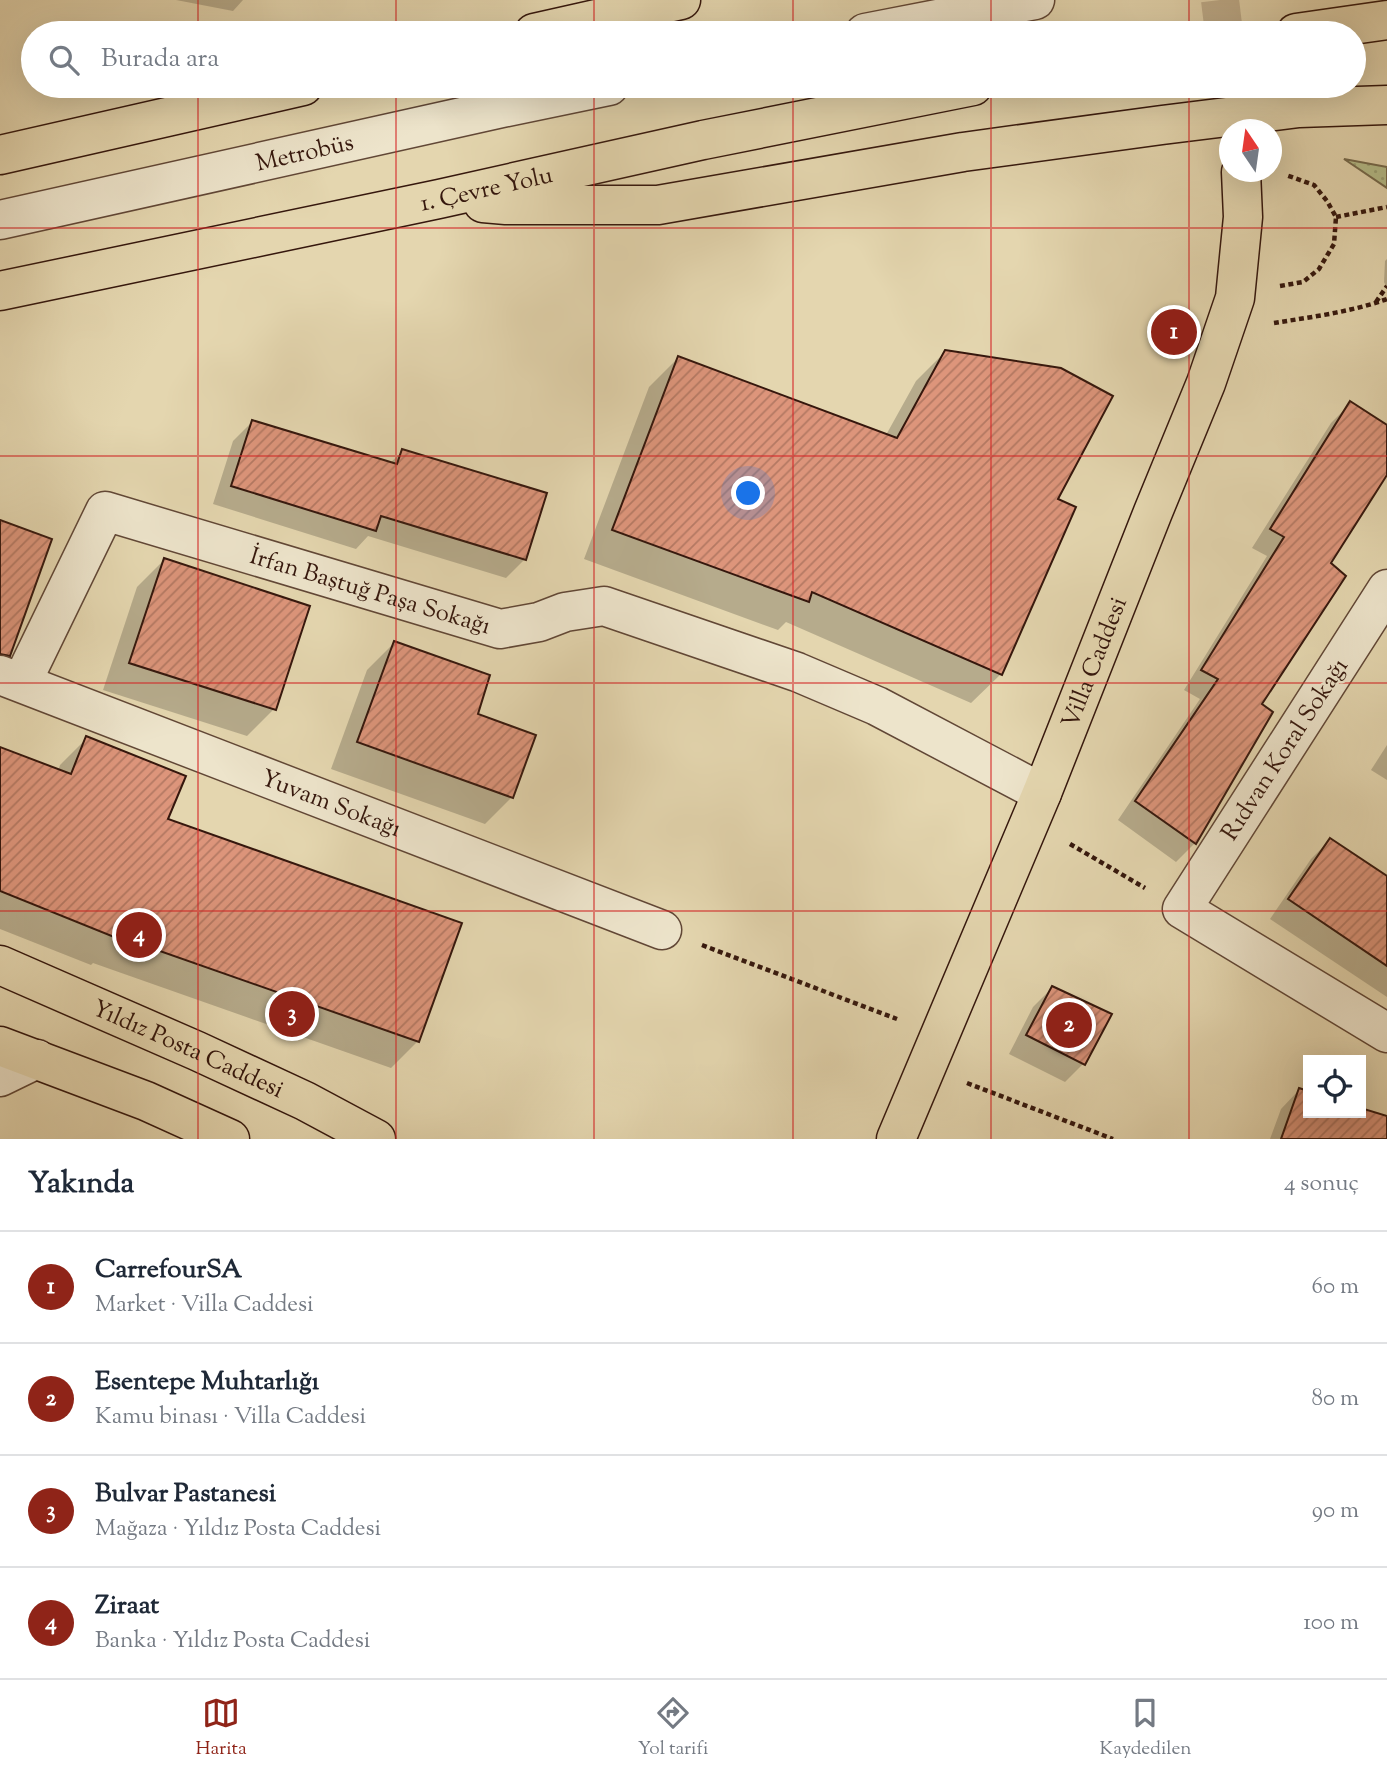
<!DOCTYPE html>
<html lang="tr">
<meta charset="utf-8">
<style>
body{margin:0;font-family:"Sorts Mill Goudy",serif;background:#f6f6f7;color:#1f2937}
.controls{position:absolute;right:21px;bottom:21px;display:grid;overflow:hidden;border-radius:0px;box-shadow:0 7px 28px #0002}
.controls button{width:63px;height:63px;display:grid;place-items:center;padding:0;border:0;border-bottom:2px solid #e0e1e3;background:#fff;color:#1f2937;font:35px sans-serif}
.compass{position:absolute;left:1219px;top:119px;width:63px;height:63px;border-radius:50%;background:#fff;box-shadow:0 7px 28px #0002;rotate:347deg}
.you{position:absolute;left:749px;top:494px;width:24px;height:24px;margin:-18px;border:5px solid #fff;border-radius:50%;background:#1a73e8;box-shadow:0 0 0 10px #1a73e833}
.badge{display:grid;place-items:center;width:46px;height:46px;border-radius:50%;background:#8f2418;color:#fff;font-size:23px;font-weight:700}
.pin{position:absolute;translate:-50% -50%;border:4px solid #fff;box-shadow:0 2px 7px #0006}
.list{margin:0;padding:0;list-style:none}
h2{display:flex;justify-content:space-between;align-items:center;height:91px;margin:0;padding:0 28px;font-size:30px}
h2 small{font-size:23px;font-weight:400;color:#747a83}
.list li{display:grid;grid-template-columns:46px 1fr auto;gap:21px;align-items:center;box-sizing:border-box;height:112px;padding:0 28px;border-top:2px solid #e0e1e3}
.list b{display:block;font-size:26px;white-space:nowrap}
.list p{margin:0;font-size:23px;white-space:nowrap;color:#747a83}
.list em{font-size:23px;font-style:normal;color:#747a83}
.icon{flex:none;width:38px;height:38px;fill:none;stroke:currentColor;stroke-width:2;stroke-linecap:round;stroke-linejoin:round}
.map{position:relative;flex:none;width:1387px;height:1139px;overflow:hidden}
.search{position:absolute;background:#fff;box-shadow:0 7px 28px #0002;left:21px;right:21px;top:21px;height:77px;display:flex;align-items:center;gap:18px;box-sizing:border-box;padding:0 24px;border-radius:38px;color:#747a83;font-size:26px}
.sheet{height:539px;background:#fff}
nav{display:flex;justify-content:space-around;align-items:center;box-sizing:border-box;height:98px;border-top:2px solid #e0e1e3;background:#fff;font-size:19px;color:#747a83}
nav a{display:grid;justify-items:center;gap:4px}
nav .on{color:#8f2418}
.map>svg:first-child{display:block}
</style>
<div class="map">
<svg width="1387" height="1139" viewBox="0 0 1387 1139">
<defs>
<pattern id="grass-dots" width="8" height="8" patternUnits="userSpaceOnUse" patternTransform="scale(1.75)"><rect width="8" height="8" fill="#b5bd8a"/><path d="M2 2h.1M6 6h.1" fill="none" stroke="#9ca276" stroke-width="1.8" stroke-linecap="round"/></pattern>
<pattern id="building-hatch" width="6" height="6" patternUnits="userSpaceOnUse" patternTransform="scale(1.75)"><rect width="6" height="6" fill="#dd957b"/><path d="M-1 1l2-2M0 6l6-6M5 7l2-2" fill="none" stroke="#b47963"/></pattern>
</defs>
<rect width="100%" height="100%" fill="#e4d6af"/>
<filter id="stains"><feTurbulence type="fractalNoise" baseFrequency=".00286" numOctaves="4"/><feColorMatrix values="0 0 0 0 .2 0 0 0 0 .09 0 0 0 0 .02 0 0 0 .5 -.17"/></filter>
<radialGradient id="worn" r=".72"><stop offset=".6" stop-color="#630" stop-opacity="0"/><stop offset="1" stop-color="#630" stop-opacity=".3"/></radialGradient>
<path fill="url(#grass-dots)" stroke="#756a4c" stroke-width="2" d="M 1344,159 L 1387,167 L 1387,188 Z"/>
<g fill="#0003">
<path d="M 176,0 L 243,0 L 233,11 Z"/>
<path d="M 1387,259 L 1387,289 L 1384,282 L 1385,261 Z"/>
<path d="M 945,352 L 1001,674 L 971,703 L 786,622 L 778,630 L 584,559 L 649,387 L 678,358 L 886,435 L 916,381 Z"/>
<path d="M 1350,404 L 1387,427 L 1387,472 L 1328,563 L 1195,843 L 1176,862 L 1118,820 L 1200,699 L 1184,690 L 1267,556 L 1252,548 L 1331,423 Z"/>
<path d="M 252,422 L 389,464 L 403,451 L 525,559 L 506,578 L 368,536 L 356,549 L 213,504 L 233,441 Z"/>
<path d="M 164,560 L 274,709 L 247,736 L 103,690 L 137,587 Z"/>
<path d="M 394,643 L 476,716 L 512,797 L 485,824 L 331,769 L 367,670 Z"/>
<path d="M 87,738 L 166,820 L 418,1041 L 391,1068 L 93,963 L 91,965 L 0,929 L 0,749 L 58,771 L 60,765 Z"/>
<path d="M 1387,745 L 1387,780 L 1371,770 Z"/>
<path d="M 1330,840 L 1387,879 L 1387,997 L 1270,919 L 1311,859 Z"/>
<path d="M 1052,988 L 1084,1063 L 1065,1082 L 1009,1054 L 1033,1007 Z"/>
<path d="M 1299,1090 L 1308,1093 L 1308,1113 L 1361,1113 L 1361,1110 L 1387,1118 L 1387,1139 L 1270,1139 L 1281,1109 Z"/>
</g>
<g fill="url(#building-hatch)" stroke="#35170d" stroke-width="2">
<path d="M 945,350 L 1061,368 L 1113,396 L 1058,499 L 1076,507 L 1002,675 L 812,592 L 809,602 L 612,530 L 678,356 L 897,438 Z"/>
<path d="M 1350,401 L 1387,425 L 1387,475 L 1331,563 L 1346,576 L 1262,704 L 1273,712 L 1196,844 L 1135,801 L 1218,679 L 1201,670 L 1284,537 L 1270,529 Z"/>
<path d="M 252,420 L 397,464 L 402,449 L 547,493 L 526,560 L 381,516 L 376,531 L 231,486 Z"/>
<path d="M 0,520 L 52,539 L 10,656 L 0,654 Z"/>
<path d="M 164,558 L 310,606 L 276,710 L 129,663 Z"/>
<path d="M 394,641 L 490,675 L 478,714 L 536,735 L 513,798 L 357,742 Z"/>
<path d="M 86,736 L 186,776 L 168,819 L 462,923 L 419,1042 L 120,937 L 119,939 L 0,891 L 0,747 L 71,774 Z"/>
<path d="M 1330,838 L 1387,876 L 1387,966 L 1288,899 Z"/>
<path d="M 1052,986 L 1112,1014 L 1085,1065 L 1026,1035 Z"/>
<path d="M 1299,1088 L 1308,1091 L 1308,1113 L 1361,1113 L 1361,1108 L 1387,1116 L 1387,1139 L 1281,1139 Z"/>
</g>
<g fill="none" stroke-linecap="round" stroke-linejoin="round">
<g stroke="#c1b08f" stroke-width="38" stroke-dasharray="38 19" stroke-linecap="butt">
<path d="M 1220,0 L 1224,33"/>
<path d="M 1231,86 L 1237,130"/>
</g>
<defs>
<g id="minor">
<path d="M 865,33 L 1035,0"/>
<path id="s1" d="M 0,220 L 502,108 L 609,86"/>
<path d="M 1387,589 L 1182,909 L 1387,1033"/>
<path id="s2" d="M 0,675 L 662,930"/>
<path id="s3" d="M 22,682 L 105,511 L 500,629 L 539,622 L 565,612 L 604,606 L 797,672 L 877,706 L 1042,793"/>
<path d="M 0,1077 L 37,1059"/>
</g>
<g id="major">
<path id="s4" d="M 0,965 L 197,1051 L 305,1101 L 376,1139"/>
<path d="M 0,1046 L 146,1101 L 230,1139"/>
<path id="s5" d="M 896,1139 L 1042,793 L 1153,512 L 1206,383 L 1235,298 L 1243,217 L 1241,172"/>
</g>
<g id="highway">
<path d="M 534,33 L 681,0"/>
<path d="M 1296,33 L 1387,20"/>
<path d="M 0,155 L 303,86"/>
<path d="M 483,203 L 506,205 L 658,205 L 963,152 L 1162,125 L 1299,108 L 1387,105"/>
<path id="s6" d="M 0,291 L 439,199 L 703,140 L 973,86"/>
</g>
</defs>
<use href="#minor" stroke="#614736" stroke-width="41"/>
<use href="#major" stroke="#35170d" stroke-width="41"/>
<use href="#highway" stroke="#35170d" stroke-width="41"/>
<g stroke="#35170d" stroke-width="4.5" stroke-dasharray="5 3.5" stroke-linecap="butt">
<path d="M 1336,217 L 1387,207"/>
<path d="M 1280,286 L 1303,282 L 1319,269 L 1334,244 L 1336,217 L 1327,201 L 1314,185 L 1286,175"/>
<path d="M 1376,302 L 1387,286"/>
<path d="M 1274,323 C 1311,317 1351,312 1387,299"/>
<path d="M 1070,844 L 1145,888"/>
<path d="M 702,945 L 897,1019"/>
<path d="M 967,1083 L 1113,1139"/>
</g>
<use href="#minor" stroke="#ede4cb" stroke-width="38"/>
<use href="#major" stroke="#e4d6af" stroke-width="38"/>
<use href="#highway" stroke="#e4d6af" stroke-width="38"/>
</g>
<path fill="none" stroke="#d62828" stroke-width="2" stroke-opacity="0.55" d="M 198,0 L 198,33M 396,0 L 396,33M 594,0 L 594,33M 793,0 L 793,33M 991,0 L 991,33M 1189,0 L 1189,33M 198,86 L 198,1139M 396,86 L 396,1139M 594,86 L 594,1139M 793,86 L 793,1139M 991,86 L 991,1139M 1189,86 L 1189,1139M 0,228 L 1387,228M 0,456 L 1387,456M 0,683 L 1387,683M 0,911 L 1387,911"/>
<g text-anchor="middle" stroke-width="5" stroke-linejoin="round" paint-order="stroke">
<g font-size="24" fill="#35170d" stroke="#ede4cb">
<text dy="8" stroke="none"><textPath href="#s1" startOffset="312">Metrobüs</textPath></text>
<text dy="8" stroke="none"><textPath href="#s6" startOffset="497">1. Çevre Yolu</textPath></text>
<text dy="8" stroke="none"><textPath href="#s3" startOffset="467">İrfan Baştuğ Paşa Sokağı</textPath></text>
<text dy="8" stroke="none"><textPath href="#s5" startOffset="516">Villa Caddesi</textPath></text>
<text transform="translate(1284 749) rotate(-57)" y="8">Rıdvan Koral Sokağı</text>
<text dy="8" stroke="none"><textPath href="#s2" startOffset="355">Yuvam Sokağı</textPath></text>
<text dy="8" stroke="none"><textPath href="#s4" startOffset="206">Yıldız Posta Caddesi</textPath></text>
</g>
</g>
<rect width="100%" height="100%" filter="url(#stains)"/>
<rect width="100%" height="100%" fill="url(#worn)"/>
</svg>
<div class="controls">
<button><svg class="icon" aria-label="locate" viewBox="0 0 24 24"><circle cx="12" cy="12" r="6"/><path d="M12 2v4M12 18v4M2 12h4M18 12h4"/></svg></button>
</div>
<svg class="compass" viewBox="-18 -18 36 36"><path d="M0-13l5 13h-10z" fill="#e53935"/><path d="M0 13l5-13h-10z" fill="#747a83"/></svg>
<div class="you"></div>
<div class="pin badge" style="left:1174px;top:332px">1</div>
<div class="pin badge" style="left:1069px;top:1025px">2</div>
<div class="pin badge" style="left:292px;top:1014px">3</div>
<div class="pin badge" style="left:139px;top:935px">4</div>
<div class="search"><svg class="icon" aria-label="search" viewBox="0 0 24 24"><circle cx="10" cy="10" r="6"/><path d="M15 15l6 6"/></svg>Burada ara</div>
</div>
<section class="sheet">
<h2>Yakında<small>4 sonuç</small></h2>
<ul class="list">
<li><span class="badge">1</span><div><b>CarrefourSA</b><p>Market · Villa Caddesi</p></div><em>60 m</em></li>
<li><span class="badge">2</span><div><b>Esentepe Muhtarlığı</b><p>Kamu binası · Villa Caddesi</p></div><em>80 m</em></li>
<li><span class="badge">3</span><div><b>Bulvar Pastanesi</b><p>Mağaza · Yıldız Posta Caddesi</p></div><em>90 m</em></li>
<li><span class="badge">4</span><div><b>Ziraat</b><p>Banka · Yıldız Posta Caddesi</p></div><em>100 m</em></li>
</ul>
</section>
<nav>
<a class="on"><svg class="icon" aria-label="map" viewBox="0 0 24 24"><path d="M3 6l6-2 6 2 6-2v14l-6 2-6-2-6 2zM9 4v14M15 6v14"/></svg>Harita</a>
<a><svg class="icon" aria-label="directions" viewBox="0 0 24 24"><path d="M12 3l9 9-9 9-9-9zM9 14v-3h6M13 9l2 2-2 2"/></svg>Yol tarifi</a>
<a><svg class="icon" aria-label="saved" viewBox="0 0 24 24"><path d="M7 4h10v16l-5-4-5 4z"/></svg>Kaydedilen</a>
</nav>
